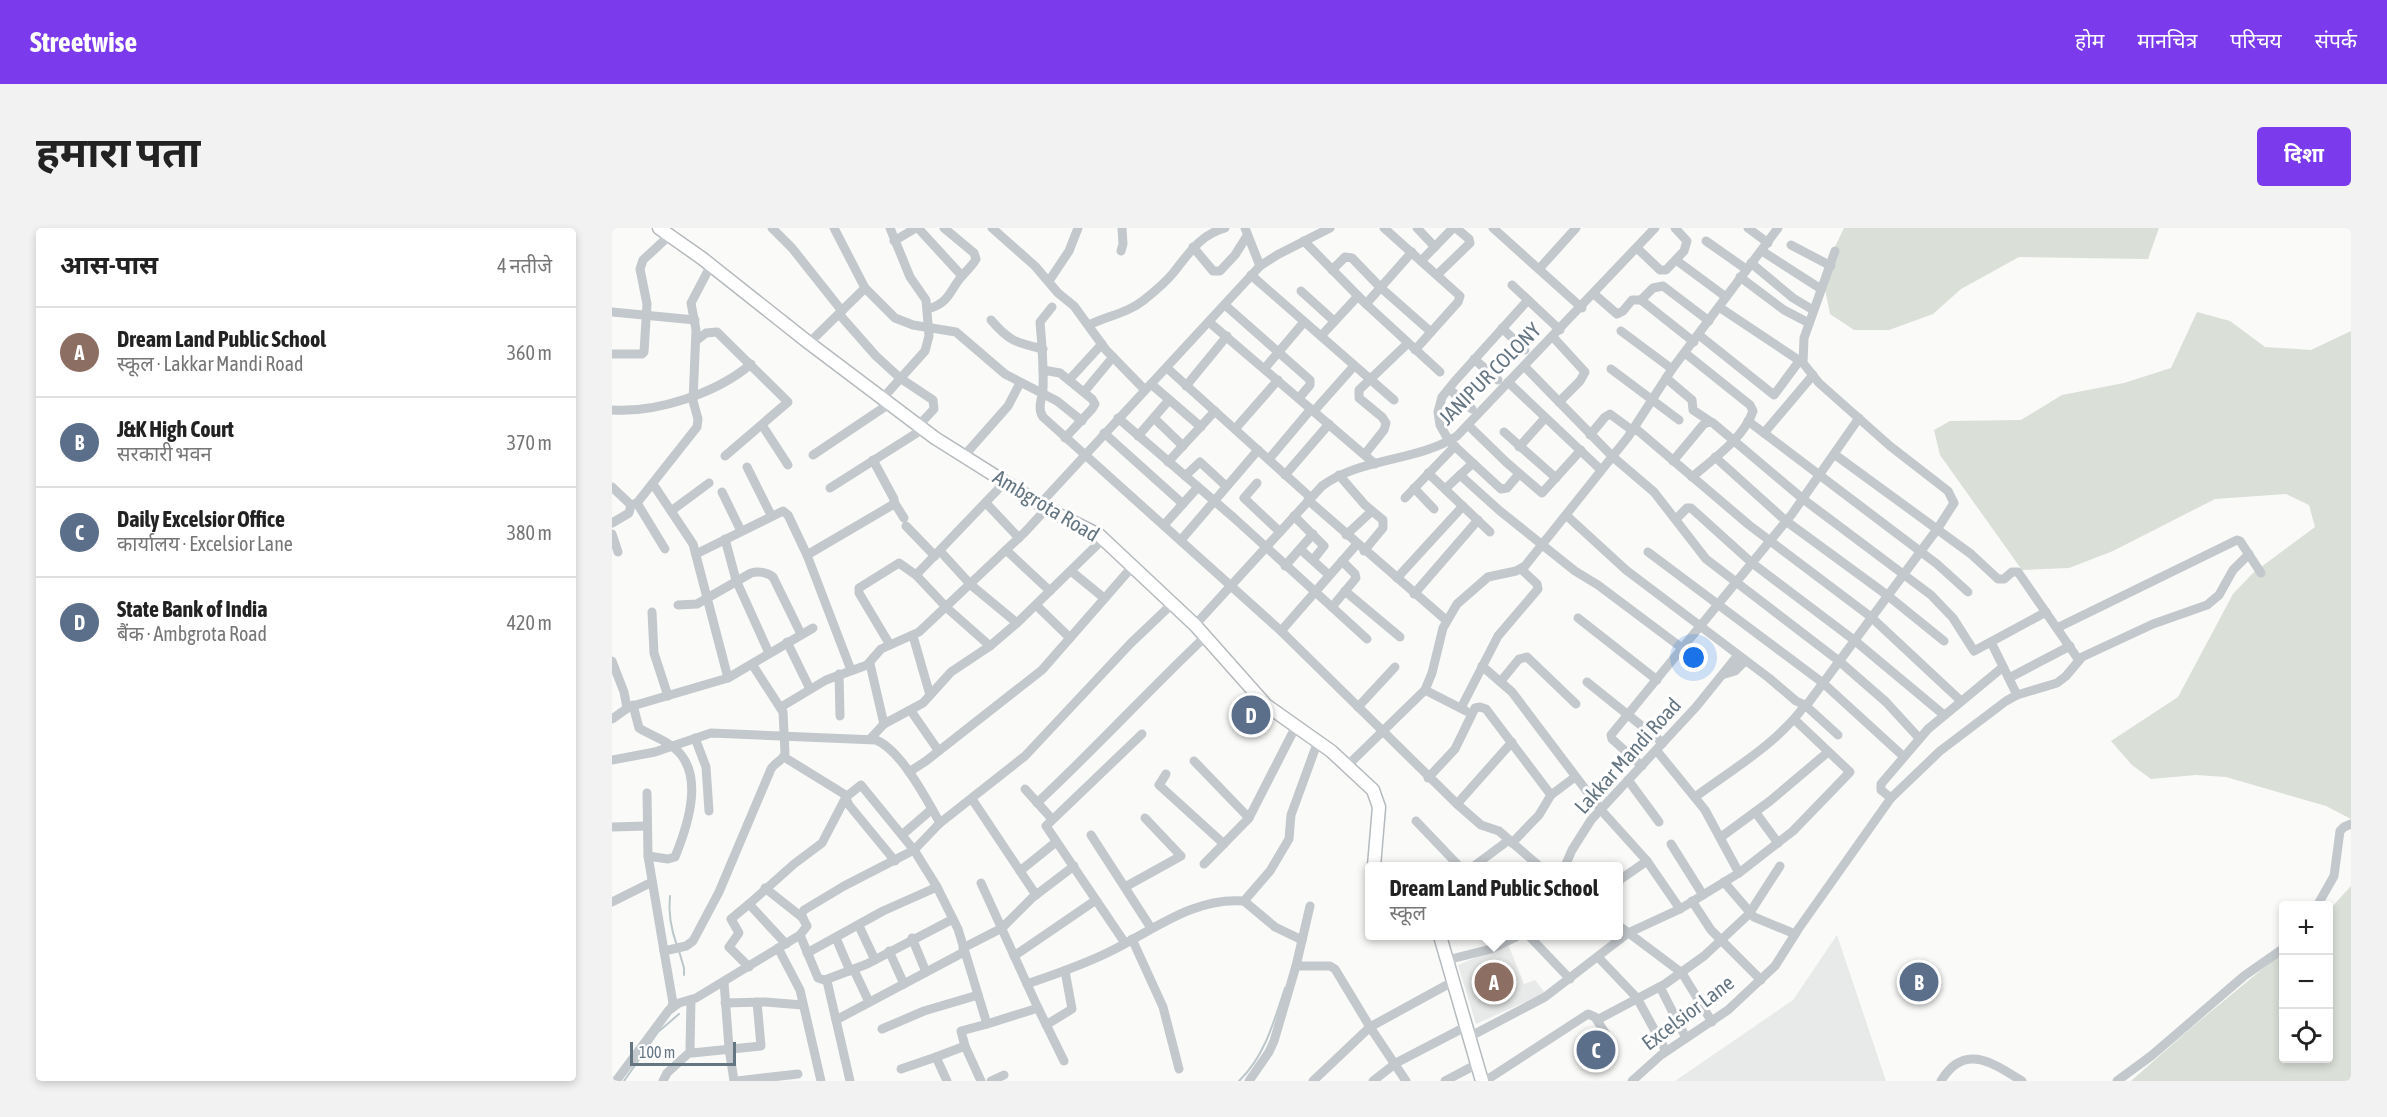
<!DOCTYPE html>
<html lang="hi">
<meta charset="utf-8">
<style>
body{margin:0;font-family:"Asap Condensed","Noto Sans Devanagari",sans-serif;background:#f2f2f2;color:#222}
.controls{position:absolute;right:18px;bottom:18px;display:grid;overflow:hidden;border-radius:6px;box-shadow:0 3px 9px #0003}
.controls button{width:54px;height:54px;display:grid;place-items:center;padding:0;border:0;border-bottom:2px solid #e0e0e0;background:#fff;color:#222;font:30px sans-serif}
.scale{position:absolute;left:18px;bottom:15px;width:106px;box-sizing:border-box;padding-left:6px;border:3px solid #657683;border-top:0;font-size:16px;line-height:21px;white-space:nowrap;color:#657683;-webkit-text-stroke:4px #fff;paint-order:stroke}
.you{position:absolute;left:1082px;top:430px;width:21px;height:21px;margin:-15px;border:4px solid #fff;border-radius:50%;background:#1a73e8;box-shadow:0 0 0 9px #1a73e833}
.badge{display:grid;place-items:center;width:39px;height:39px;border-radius:50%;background:#7c3aed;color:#fff;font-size:20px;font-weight:700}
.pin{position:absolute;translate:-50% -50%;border:3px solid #fff;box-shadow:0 2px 6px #0006}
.popup{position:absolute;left:753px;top:634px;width:258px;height:78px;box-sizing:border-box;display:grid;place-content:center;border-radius:6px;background:#fff;filter:drop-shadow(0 2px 4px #0005);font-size:20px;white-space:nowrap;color:#767676}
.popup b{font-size:22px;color:#222}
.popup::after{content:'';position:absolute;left:50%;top:100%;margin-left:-12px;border:12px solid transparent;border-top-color:#fff}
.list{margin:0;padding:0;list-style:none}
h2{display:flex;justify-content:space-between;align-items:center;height:78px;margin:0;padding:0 24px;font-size:26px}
h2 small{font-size:20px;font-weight:400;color:#767676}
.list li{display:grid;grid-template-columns:39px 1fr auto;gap:18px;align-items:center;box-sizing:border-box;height:90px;padding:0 24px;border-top:2px solid #e0e0e0}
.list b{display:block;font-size:22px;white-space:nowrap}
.list p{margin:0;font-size:20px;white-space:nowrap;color:#767676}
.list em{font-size:20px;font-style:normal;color:#767676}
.icon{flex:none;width:33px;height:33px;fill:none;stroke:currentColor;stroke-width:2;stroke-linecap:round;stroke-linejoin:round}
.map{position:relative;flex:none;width:1739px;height:853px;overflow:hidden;border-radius:6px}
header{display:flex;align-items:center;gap:36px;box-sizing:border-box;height:84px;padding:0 30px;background:#7c3aed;color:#fff}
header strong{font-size:28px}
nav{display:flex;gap:33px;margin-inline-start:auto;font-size:21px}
.intro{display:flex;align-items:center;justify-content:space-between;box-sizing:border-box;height:144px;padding:0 36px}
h1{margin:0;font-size:42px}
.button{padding:15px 27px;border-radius:6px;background:#7c3aed;color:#fff;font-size:21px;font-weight:700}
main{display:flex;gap:36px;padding:0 36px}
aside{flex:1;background:#fff;border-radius:6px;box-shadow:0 3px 9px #0003}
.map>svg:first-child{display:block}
</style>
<header>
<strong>Streetwise</strong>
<nav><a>होम</a><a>मानचित्र</a><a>परिचय</a><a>संपर्क</a></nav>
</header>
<div class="intro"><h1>हमारा पता</h1><a class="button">दिशा</a></div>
<main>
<aside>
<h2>आस-पास<small>4 नतीजे</small></h2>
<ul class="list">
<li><span class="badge" style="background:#8d6e63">A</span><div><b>Dream Land Public School</b><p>स्कूल · Lakkar Mandi Road</p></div><em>360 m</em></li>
<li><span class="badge" style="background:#5c6f8a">B</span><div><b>J&amp;K High Court</b><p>सरकारी भवन</p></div><em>370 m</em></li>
<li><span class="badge" style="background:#5c6f8a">C</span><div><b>Daily Excelsior Office</b><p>कार्यालय · Excelsior Lane</p></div><em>380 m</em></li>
<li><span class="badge" style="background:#5c6f8a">D</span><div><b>State Bank of India</b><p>बैंक · Ambgrota Road</p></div><em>420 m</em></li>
</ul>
</aside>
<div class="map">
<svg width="1739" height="853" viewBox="0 0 1739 853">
<rect width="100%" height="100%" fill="#fafaf8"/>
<g fill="#e8e9e9">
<path d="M 1225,707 L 1274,853 L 1063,853 L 1181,772 Z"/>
<path d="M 896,716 L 912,756 L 923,752 L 933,765 L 864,796 L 846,737 Z"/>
</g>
<g fill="#dadfd7">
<path d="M 1232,0 L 1547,0 L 1536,31 L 1407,29 L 1349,61 L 1321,86 L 1277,102 L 1242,102 L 1218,86 L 1210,46 Z"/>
<path d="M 1585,84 L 1618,93 L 1653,119 L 1699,122 L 1739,103 L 1739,591 L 1714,578 L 1614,549 L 1584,547 L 1539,551 L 1520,537 L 1499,513 L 1566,469 L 1621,366 L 1641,345 L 1703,299 L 1697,277 L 1674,266 L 1603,271 L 1501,323 L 1457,340 L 1410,342 L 1328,227 L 1322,202 L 1338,193 L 1409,192 L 1450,167 L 1512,155 L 1559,140 Z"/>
<path d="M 1739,658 L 1739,853 L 1519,853 L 1579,800 L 1671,724 L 1672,830 L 1716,830 L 1717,682 Z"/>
</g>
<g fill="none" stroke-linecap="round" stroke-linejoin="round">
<g stroke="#bbc7cb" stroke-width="2">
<path d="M 58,668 C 56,686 59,701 65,718"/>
<path d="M 67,723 L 72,740 L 72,747"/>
<path d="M 12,853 L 46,804 L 67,786"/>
<path d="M 627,853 C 653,828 662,793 673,760"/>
</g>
<defs>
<g id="major">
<path d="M 47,0 L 91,31 L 197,115 L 323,210 L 439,283 L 487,307 L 583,397 L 654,477 L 719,523 L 761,562 L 767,579 L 762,638"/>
<path d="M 828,708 L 870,853"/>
</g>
</defs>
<use href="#major" stroke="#b5babe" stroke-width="15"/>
<g stroke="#c3c8cc" stroke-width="9">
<path d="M 160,0 L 180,20 L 230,83"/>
<path d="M 306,0 L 350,48"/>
<path d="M 380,0 L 423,38 L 446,65 L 462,78 L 494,122 L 533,162"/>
<path d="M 633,0 L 648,38"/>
<path d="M 772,0 L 848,68 L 846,74 L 803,122"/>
<path d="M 805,0 L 823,19"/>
<path d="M 881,0 L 970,80"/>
<path d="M 1136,0 L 1156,15"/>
<path d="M 282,13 L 304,0"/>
<path d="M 692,13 L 754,76 L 828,144"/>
<path d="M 1094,13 L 1134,41"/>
<path d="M 1179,17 L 1219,38"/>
<path d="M 581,19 L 601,43 L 608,43 L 623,27 L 635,8"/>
<path d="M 1025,20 L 1048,42 L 1054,42 L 1072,23 L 1075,13 L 1063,0"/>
<path d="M 509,23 L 511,16 L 510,0"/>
<path d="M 1150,23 L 1209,61"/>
<path d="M 1064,32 L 1114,69"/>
<path d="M 809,33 L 841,0"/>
<path d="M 1139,35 L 1181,70 L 1201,82"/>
<path d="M 927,41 L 964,0"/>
<path d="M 720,42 L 733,29 L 740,30 L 768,59 L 819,104"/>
<path d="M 639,47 L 782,172"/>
<path d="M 825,47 L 858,15 L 857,11 L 844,0"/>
<path d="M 1128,49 L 1172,82 L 1197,95"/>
<path d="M 437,53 L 457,23 L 466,0"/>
<path d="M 900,57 L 948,102"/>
<path d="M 253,60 L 283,90 L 301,97 L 344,104 L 393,146 L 445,173 L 470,193"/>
<path d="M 689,63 L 722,93"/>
<path d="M 982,66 L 1005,86 L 1011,83 L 1020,72 L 1029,72 L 1082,114"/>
<path d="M 1029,72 L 1041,60 L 1051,58 L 1097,93"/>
<path d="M 754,76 L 800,24"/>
<path d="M 613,77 L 698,152 L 698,157 L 687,170"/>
<path d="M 440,79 L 428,94 C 430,117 432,139 431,161 C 430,171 425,180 431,189 L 669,403 L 845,576 L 869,597 L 887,603 L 927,638"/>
<path d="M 1107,79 L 1191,135"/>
<path d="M 316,81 C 339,74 337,62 351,47 C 356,41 361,37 364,31 L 362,25 L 332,0"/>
<path d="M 0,84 L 83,92"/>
<path d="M 227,86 L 264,128 L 288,150 L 321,172 L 322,181 L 307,197"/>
<path d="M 379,92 C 397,113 404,115 431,121"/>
<path d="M 597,94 L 763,236"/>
<path d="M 477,97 C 495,88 516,85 532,72 C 542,64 554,54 562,44 C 578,24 588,7 613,0"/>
<path d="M 890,100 L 913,122"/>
<path d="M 1009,103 L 1060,141"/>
<path d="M 1087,107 L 1162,167 L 1188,132"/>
<path d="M 709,108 L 746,68"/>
<path d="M 941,109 L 973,144 L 968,153 L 947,174"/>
<path d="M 85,112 L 94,105 L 105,104 L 176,174 L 113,228"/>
<path d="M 197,115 L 253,60 L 222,0"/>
<path d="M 1073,125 L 1138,177 L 1141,183 C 1132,210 1101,231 1080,249"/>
<path d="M 0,126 L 30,126 L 32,124 L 35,76 L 28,41 L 31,32 L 58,7"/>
<path d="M 862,131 L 886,152"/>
<path d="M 912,138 L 1001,229 L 1042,264 L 1094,331 L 1227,433 L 1274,474 L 1307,510"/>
<path d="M 555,140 L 698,269"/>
<path d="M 653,140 L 692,94"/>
<path d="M 999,141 L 1067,192"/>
<path d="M 431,142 L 448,145 L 480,171 L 483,176 L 480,181 L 453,210"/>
<path d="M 1054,150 L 1080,172 L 1081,182 L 1099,194"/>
<path d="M 457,152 L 490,116"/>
<path d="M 896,154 L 989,242"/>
<path d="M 539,156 L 589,199"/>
<path d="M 574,158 L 615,108"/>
<path d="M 837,161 L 860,181"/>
<path d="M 472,164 L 501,129"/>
<path d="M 270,171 L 313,123 L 317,108 L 314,72 L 298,49 L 278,0"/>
<path d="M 0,182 C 45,185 105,165 139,136"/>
<path d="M 702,183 L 742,138"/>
<path d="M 506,190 L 621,289 L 755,411"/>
<path d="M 542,190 L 571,218"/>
<path d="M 1136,193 L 1325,336 L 1356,364"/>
<path d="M 150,197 L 176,237"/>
<path d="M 856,197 L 894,234 L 930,265 L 969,222"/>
<path d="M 1023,200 L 1137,297 L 1259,389 L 1349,473"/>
<path d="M 623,201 L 666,152"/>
<path d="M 892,204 L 944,250"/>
<path d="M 492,205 L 571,276"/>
<path d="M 1152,205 L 1201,147"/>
<path d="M 978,207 L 993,189 L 998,186 L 1021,203"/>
<path d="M 526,208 L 557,172"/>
<path d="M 907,219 L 933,190"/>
<path d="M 753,226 L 772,202 L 774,195 L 770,189 L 747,170 L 747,162 L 796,115"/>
<path d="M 1222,226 L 1359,326 L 1386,351 L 1392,351 L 1400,344 L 1406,344 L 1466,431"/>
<path d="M 201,227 L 277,176"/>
<path d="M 351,229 L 396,178 L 408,155"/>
<path d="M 1103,229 L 1174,293 L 1275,367 L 1332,413"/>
<path d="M 657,231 L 699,181"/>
<path d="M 1061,233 L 1091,197 L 1096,194 L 1101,195 L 1191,271 L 1319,367 L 1341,390 L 1362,423 L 1434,384"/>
<path d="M 556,234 L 603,183"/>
<path d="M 135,239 L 159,287"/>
<path d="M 816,245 L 878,304"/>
<path d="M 907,246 L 895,260 L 889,261 L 837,213 L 828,197 L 826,184 L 830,169 L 843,153 L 916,72"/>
<path d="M 673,247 L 717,196"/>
<path d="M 727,247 L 753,277 L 771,292 L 771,300 L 752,323"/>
<path d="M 848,247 L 888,283 L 963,343 L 986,357 L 1070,420"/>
<path d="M 573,248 L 588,234 L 614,258"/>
<path d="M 645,255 L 632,270 L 668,304"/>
<path d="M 41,256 L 81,316 L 116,450"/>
<path d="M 0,259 L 19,277 L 25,275 L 85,199 L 86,191 L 81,173 L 84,102 L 79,75 L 99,37"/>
<path d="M 218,260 L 311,201"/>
<path d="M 802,260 L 822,281"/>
<path d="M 833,261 L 861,235"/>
<path d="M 110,264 L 129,303"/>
<path d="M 793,270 L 843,218"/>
<path d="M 696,272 L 834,392"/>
<path d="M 282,274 L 292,290"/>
<path d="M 25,275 L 53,321"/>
<path d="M 374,275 L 407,310"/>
<path d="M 428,276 L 648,38 L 665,27 L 718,0"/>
<path d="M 59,283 L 97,255"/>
<path d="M 954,287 L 1014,342 L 1157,450 L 1184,473 L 1193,477 L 1197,474 L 1326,300 L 1342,275 L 1336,263 L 1278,218 L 1207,155 L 1191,135 L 1192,110 L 1223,23"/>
<path d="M 682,288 L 712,318 L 701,332"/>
<path d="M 1064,291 L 1075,280 L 1079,280 L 1140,335 L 1242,412 L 1332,487"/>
<path d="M 0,295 L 17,285 L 19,277"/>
<path d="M 552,297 L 586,259"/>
<path d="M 294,298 L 323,328"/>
<path d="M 0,306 L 6,324"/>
<path d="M 734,307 L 760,283"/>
<path d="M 113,311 L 124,352 L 157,425"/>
<path d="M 569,312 L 646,222"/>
<path d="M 688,321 L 717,347"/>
<path d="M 394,322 L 438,363"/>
<path d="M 328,323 L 359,357 L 405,395"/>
<path d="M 1036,324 L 1211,455 L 1291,528"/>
<path d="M 84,326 L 171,283 L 176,287 L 195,327"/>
<path d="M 673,338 L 701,306"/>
<path d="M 459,343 L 492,370"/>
<path d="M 304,347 L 335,380 L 378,418"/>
<path d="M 785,350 L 851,278"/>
<path d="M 733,363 L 788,409"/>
<path d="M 802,366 L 866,292"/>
<path d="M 66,377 L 85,376 L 139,345 C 146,343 155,344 161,349 L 189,406"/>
<path d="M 424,377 L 458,410"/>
<path d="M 720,379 L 744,350 L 743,346 L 730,333"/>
<path d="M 40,384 L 42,425 L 56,468"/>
<path d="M 966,390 L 1045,452"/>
<path d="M 583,397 L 710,258 C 750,229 804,234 845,208 L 1043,0"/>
<path d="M 1445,400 L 1625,312 L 1628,313 L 1649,345"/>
<path d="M 669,403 L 745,316"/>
<path d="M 301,408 L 318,467"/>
<path d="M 175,414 L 198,461"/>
<path d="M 1379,414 L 1405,467"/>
<path d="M 278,417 L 247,365 L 247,360 L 287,335 L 304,347 L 393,254"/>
<path d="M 0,433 L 12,464 L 15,480"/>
<path d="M 258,436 L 272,496"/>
<path d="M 870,438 L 900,464 L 989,582 L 1035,633 L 1068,681"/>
<path d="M 239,442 L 195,327 L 282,276 L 282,271 L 261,232"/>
<path d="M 227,446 L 228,488"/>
<path d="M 1113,446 L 1123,443 L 1133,433"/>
<path d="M 1397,450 L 1458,418"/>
<path d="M 889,453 L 907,431 L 915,429 L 964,476"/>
<path d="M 975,454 L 1051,515"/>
<path d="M 813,462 L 854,483"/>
<path d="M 21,477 L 27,500 C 38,507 51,511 61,519 C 94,544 76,597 63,629 L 56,631 L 36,628"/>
<path d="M 169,479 L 214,452 L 255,437 L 269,421 L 307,404 L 413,304 L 435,280"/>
<path d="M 746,479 L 783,439"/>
<path d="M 849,480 L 886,408 L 926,361 L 925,356 L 909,341"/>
<path d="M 299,483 L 326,522"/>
<path d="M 0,491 L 17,479 L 116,450 L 201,400"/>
<path d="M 83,510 L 94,539 L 97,583"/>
<path d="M 258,511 L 272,496 L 311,475 L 339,444 L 378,418 L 405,395 L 491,311"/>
<path d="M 1045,523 L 1093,582 L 1127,645"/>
<path d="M 172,529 L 232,566 L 237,577 L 283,633"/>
<path d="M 0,532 L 43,524 L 99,505 L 264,512 C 289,522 315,572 328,595"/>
<path d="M 582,533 L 637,590"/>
<path d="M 735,538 L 813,462 L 820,445 L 831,400 L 845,376 L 876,349 L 904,343 L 913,338 L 1016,209 L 1060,141 L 1166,0"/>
<path d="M 1030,538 L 1000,511 L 999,507 L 1180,286 L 1247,190"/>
<path d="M 297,544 L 314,533 L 430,442 L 520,339"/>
<path d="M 554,546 L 547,557 L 612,616"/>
<path d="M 816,550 L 843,521 L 863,480 L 868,479 L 874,481 L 939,567"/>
<path d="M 1016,552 L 1047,594"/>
<path d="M 413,561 L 440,591"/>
<path d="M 35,565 L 36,628 L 52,723"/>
<path d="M 1083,569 C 1121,541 1166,515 1193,477 L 1226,507"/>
<path d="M 1279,570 L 1328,523 L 1394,473 L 1405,467 L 1445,455 L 1454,448 L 1470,429 L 1541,396 L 1595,377 L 1607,367 L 1621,342 L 1637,326"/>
<path d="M 360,571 L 424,667"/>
<path d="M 425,575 C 483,521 536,463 593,409"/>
<path d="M 845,576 L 900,514"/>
<path d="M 1144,585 L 1166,615"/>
<path d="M 804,593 L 847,638"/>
<path d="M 0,599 L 35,598"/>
<path d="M 290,607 L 320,581"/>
<path d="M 479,607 L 539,700"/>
<path d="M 1109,609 L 1158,573 L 1216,524"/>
<path d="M 900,615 L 927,587 L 939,567 L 963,549"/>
<path d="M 1059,616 L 1091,667"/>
<path d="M 592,636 L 637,590 L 684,498"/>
<path d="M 862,638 L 897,612"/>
<path d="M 953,638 L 960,622 L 979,592 L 1084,479 L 1126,427"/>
<path d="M 408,643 L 444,614"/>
<path d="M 1006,653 L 1035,633"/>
<path d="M 1112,654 L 1142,689 L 1183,706"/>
<path d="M 369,655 L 415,756"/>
<path d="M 513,659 L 569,628 L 533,590"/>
<path d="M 153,660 L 191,690"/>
<path d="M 1080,673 L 1099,702 L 1149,752"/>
<path d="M 0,674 L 40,654"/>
<path d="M 1705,678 L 1722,648 L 1728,603 L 1732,599 L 1739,596"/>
<path d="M 1006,697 L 1070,745 L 1100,794"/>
<path d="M 247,698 L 263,732"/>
<path d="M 188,707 L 206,750 L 215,753 L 224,792"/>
<path d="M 917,708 L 958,751"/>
<path d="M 224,710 L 238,743"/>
<path d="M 300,710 L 314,744"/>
<path d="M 520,711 L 551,779 L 567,841"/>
<path d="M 690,712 L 663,699 L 632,673 L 658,643 L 677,611 L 679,587 L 706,513"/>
<path d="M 513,715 L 434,598 L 530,506"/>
<path d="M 174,716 L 137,676 L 182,636 L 210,615 L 234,569 L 249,557 L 302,622 L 325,659 L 346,701 L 375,796 L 349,803 L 353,818 L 369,853"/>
<path d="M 166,720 L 188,762 L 209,853"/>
<path d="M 351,720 L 390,700 L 420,670 L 462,638"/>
<path d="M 277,723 L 292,756"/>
<path d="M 195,725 L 271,683 L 325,659"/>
<path d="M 402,728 L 484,672"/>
<path d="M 986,729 L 1025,770 L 1054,823"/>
<path d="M 835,732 L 879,721 L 906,708"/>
<path d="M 684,738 L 718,738 L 723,741 L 758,799 L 842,753"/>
<path d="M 137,739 L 117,719 L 127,705 L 119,691 L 137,676"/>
<path d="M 242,742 L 257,774"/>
<path d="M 213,752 L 255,736 L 341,691"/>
<path d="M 112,754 L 117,820 L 122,853"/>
<path d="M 1048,759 L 1074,810"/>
<path d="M 79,772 L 78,820 L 80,825 L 149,818 L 145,774"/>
<path d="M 113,775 L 153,774 L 191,777"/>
<path d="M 426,780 L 452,833"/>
<path d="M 59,781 L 61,775 L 52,723 L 74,718 L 81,713 L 107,664 L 159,541 C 163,534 171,533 173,525 L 171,484 L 140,436"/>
<path d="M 985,792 L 1053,756 L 1092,728 L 1137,686 L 1168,638"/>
<path d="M 375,796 L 426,780 L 415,756 C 444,746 474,736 501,722 C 543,701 582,669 632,673"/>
<path d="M 434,797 L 460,781 L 453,743"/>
<path d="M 270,801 L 312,783 L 366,767"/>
<path d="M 857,809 L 933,769 L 1016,705 L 1068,681 L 1127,645 L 1181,603 L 1238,544 L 1183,492"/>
<path d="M 289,841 L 324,829"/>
<path d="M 4,853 L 57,782 L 67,775 L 84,770 L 188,707 L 195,698 L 189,687 L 192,682 L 232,658 L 302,622 L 328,595 L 413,528 L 519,415 L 560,376"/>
<path d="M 51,853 L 55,845 L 79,823"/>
<path d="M 125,853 L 186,846"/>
<path d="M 238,853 L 224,792 L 352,724"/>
<path d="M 335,853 L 324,829 L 353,818"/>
<path d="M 379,853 L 392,847"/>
<path d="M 637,853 L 657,824 L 662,813 L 684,738 L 698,678"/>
<path d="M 701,853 L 758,799 L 794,853"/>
<path d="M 761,853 L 784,835 L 855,798"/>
<path d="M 833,853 L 865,836"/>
<path d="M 873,853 L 976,786 L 983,789 L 995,808"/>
<path d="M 1020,853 L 1049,827 L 1116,782 L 1163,738 L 1187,700 L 1279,570 L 1269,562 L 1269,556 L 1316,501 L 1391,439"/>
<path d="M 1329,853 C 1352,814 1381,835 1410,853"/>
<path d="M 1505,853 L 1539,828 L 1632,748 L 1672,720"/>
</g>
<use href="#major" stroke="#fff" stroke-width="12"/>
</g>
<g text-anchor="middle" stroke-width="6" stroke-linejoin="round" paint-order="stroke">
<g font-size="21" fill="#657683" stroke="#fff">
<text transform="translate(878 146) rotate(-45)" y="7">JANIPUR COLONY</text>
<text transform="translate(434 278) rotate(31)" y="7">Ambgrota Road</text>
<text transform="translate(1016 528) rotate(-48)" y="7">Lakkar Mandi Road</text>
<text transform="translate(1076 785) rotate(-37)" y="7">Excelsior Lane</text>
</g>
</g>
</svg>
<div class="controls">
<button>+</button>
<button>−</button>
<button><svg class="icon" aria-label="locate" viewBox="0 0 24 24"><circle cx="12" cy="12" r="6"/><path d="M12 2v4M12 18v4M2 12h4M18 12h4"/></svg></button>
</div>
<div class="scale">100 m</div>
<div class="you"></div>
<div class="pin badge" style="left:882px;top:754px;background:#8d6e63">A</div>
<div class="popup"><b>Dream Land Public School</b>स्कूल</div>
<div class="pin badge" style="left:1307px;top:754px;background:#5c6f8a">B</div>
<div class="pin badge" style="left:984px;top:822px;background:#5c6f8a">C</div>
<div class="pin badge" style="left:639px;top:487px;background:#5c6f8a">D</div>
</div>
</main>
